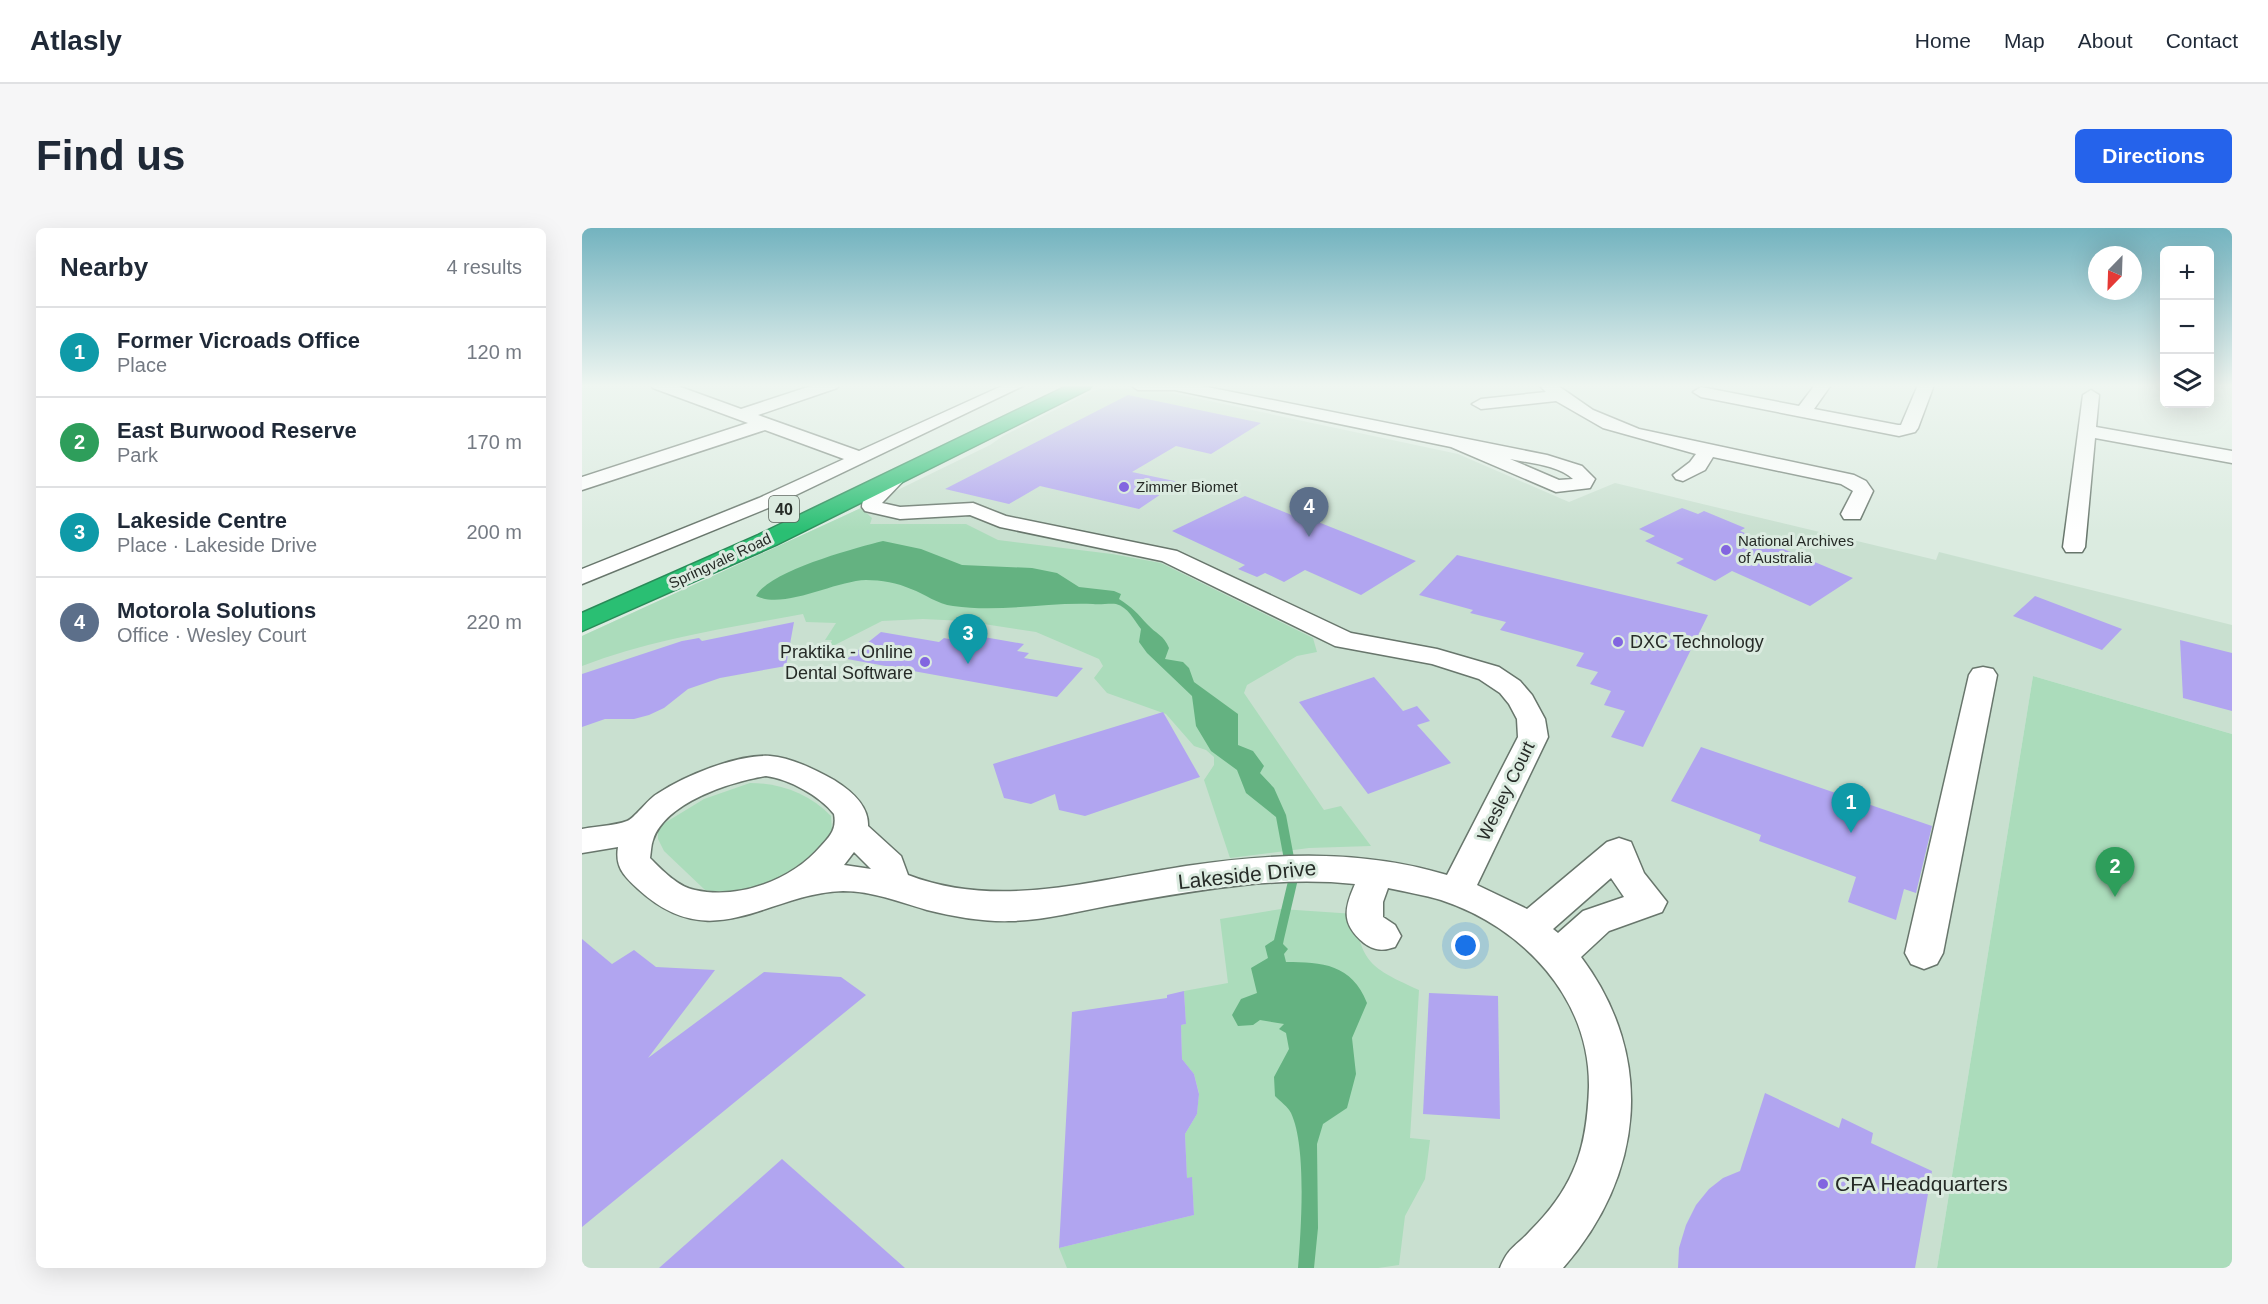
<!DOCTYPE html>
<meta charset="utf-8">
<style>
body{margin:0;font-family:Arial,sans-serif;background:#f6f6f7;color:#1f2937}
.controls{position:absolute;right:18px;top:18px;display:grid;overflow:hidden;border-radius:9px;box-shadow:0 6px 24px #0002}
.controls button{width:54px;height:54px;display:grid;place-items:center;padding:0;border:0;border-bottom:2px solid #e0e1e3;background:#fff;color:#1f2937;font:30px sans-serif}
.compass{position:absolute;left:1506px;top:18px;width:54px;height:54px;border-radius:50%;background:#fff;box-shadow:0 6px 24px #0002;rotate:203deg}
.you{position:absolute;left:884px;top:718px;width:21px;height:21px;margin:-15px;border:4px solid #fff;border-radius:50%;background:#1a73e8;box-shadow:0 0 0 9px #1a73e833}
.badge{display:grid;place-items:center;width:39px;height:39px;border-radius:50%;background:#2563eb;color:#fff;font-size:20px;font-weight:700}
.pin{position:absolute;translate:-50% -50px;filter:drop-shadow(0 2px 3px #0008)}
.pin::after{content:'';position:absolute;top:32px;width:21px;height:18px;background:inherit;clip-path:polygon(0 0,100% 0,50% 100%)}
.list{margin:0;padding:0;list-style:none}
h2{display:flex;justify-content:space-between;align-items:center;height:78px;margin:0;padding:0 24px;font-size:26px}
h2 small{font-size:20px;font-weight:400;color:#747a83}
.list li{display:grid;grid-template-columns:39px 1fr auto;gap:18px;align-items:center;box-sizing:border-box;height:90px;padding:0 24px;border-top:2px solid #e0e1e3}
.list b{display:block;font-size:22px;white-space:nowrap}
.list p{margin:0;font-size:20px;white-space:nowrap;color:#747a83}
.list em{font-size:20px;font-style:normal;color:#747a83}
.icon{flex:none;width:33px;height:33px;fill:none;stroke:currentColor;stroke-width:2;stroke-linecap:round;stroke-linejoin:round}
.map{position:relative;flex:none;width:1650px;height:1040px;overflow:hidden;border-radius:9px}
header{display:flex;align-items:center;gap:36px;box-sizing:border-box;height:84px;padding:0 30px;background:#fff;border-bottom:2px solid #e0e1e3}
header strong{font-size:28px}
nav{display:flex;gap:33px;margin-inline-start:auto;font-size:21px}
.intro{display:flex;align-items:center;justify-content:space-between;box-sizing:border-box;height:144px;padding:0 36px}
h1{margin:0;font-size:42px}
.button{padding:15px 27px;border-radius:9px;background:#2563eb;color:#fff;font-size:21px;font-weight:700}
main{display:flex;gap:36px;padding:0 36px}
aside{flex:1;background:#fff;border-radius:9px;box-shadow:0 6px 24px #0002}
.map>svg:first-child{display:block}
</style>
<header>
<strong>Atlasly</strong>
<nav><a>Home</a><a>Map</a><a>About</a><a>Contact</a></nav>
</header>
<div class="intro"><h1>Find us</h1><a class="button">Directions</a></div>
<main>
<aside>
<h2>Nearby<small>4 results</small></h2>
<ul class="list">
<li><span class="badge" style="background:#0f9aa8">1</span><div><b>Former Vicroads Office</b><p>Place</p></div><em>120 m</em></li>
<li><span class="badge" style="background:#2e9e5b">2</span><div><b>East Burwood Reserve</b><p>Park</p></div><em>170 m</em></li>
<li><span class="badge" style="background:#0f9aa8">3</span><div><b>Lakeside Centre</b><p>Place · Lakeside Drive</p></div><em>200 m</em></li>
<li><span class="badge" style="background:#5c6f8a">4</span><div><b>Motorola Solutions</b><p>Office · Wesley Court</p></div><em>220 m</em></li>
</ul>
</aside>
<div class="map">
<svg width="1650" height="1040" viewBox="0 0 1650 1040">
<rect width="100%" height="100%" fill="#dbebe0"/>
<path fill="#c9e0d0" d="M 529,159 L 585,164 L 876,226 L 987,274 L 1033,255 L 1354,332 L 1357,324 L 1650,397 L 1650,506 L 1451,448 L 1355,1040 L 0,1040 L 0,408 L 258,290 L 408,217 L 421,208 L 511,163 Z"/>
<g fill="#abdcbb">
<path d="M 279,280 L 290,290 L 288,296 L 384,296 L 416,312 L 530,326 L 579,335 L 731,410 L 735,424 L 715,428 L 665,457 L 662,465 L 742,582 L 759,578 L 789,618 L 727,620 L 648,630 L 622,552 L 632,537 L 632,529 L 624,522 L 612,518 L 584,486 L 525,465 L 512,450 L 521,438 L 517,431 L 454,404 L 382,393 L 341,391 L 300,393 L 247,420 L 250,412 L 243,412 L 254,395 L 224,394 L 221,386 C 146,400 71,411 0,438 L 0,408 Z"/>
<path d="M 1451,448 L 1650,506 L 1650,1040 L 1355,1040 Z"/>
<path d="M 168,555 C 198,555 228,566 249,588 L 250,603 L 224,638 L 188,656 L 148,665 L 123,662 L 82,623 L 76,611 L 76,599 L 122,571 Z"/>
<path d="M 699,681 L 773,686 C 778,737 794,742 837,762 L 828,910 L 848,912 L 843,951 L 823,988 L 817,1037 L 796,1040 L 485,1040 L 477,1020 L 612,987 L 610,950 L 605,950 L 603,906 L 615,886 L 617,865 L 612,846 L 600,831 L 599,797 L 604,796 L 602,763 L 646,755 L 638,691 Z"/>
</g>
<path fill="#64b281" d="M 301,313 L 339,321 L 380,337 L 450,340 L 475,345 L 497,359 L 532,363 L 539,366 L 537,371 C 550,379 556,386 565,396 C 574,406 582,407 587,420 L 583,431 L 601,434 L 607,440 L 612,454 L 656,486 L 656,517 L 671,523 L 682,538 L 678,545 L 692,560 L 704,587 L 716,651 L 702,711 L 701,716 L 706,721 L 702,726 L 704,734 C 740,734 770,736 785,775 L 770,810 L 774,846 L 765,880 L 741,896 L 735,916 L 736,1000 L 732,1040 L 716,1040 C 719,1002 725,919 709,885 C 706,879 698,873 693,868 L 692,849 L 707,821 L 704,805 L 697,801 L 702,796 L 678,792 L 671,797 L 656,798 L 650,787 L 659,771 L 675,765 L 669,740 L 686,730 L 683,718 L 692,712 L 706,653 L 694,589 L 664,565 L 655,542 L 629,523 L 614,498 L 610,468 L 565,425 L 557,414 L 559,401 C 552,392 546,379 534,376 C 528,375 518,377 511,376 C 464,374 418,385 371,378 C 355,376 343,366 329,361 C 316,355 299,352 284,352 C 252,353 202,382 174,368 C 187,343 273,320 301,313 Z"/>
<g fill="#b1a5f0">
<path d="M 546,167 L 679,195 L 629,226 L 594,218 L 550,244 L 597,254 L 557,281 L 458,258 L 427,276 L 363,261 Z"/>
<path d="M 663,268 L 717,290 L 721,288 L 834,333 L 779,367 L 723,342 L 702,354 L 683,345 L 675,349 L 656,341 L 663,337 L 590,303 Z"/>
<path d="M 1100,280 L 1116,286 L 1122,283 L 1163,300 L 1158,303 L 1271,350 L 1228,378 L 1150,343 L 1133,353 L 1094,335 L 1102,331 L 1063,313 L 1073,308 L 1057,301 Z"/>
<path d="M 875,327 L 1126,387 L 1061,519 L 1029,509 L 1043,483 L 1022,477 L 1029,463 L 1008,456 L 1016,444 L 994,438 L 1002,425 L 918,402 L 924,394 L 888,385 L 891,382 L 837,367 Z"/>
<path d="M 1453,368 L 1540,401 L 1520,422 L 1431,388 Z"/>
<path d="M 212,394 L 204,438 L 138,450 L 106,461 L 82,480 L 67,487 L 52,491 L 23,491 L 0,499 L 0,446 L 100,413 L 117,410 L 120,413 Z"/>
<path d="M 299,404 L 357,414 L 362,410 L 372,412 L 379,405 L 442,416 L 435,423 L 447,425 L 442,430 L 501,440 L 475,469 L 265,431 Z"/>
<path d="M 1598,412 L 1650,425 L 1650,483 L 1601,470 Z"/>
<path d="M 792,449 L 821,483 L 835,478 L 848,493 L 835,497 L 869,535 L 786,566 L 717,474 Z"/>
<path d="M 581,484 L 618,549 L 503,588 L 477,582 L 473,566 L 449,576 L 422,570 L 411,536 Z"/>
<path d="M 1119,519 L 1350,598 L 1334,665 L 1322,661 L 1314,692 L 1266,674 L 1274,649 L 1177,613 L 1179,607 L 1089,573 Z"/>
<path d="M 0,711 L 30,736 L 52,722 L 74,739 L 133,742 L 66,830 L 182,744 L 259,749 L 284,767 L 0,999 Z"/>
<path d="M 602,763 L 604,796 L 599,797 L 600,831 L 612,846 L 617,866 L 615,886 L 603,906 L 605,950 L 610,949 L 612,987 L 477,1020 L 490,784 L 585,770 L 585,767 Z"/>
<path d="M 847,765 L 916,768 L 918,891 L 841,886 Z"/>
<path d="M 1183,865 L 1257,900 L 1260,890 L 1291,905 L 1289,915 L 1350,943 L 1333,1040 L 1096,1040 L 1097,1020 L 1104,997 L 1114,977 L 1127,961 L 1141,950 L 1158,943 Z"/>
<path d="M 200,931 L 323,1040 L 77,1040 Z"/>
</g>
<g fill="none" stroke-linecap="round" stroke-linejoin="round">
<defs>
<g id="minor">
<path d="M 69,157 L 93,157 L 159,181 L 232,157 L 257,157 L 255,160 L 176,187 L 277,223 L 422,157 L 443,157 L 191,278 L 0,356 L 0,341 L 177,270 L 262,231 L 183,202 L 0,262 L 0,249 L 166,195 L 71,160 Z"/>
<path d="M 548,157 L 615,157 L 965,227 L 1000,238 L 1013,251 L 1008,260 L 974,264 L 869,219 L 593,162 L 556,162 ZM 928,231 C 947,235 976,237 991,251 L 977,252 Z"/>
<path d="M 957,157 L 975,157 L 1011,182 L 1057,201 L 1272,247 L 1284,253 L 1291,263 L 1278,291 L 1262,291 L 1259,286 L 1271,263 L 1259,256 L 1131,229 L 1123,242 L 1101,253 L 1094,251 L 1091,247 L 1108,234 L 1114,226 L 1021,200 L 974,173 L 899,181 L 890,176 L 899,171 L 964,164 Z"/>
<path d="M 1233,157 L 1249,157 L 1232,181 L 1316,197 L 1319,197 L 1336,157 L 1352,157 L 1336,200 L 1333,204 L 1317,208 L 1119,169 L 1111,164 L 1119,159 L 1217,178 Z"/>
<path d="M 1509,162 L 1517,167 L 1514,199 L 1650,223 L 1650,235 L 1513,210 L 1503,319 L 1500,324 L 1484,324 L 1481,319 L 1501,167 Z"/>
<path d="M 316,242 L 323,244 L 326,248 L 300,275 L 318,279 L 391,275 L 424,288 L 595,323 L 769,405 L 855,421 L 917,439 L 938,453 L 950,467 L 963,491 L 966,509 L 895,657 L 945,681 L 1025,614 L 1037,610 L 1049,614 L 1062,645 L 1085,674 L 1080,684 L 1027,703 L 999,729 C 1074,829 1062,948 981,1040 L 918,1040 C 927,1018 934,1019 949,1002 C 966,985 981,966 991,943 C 1003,917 1006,887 1007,859 C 1008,770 941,699 859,672 C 842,667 824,664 806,660 L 801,674 L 801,689 L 813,697 L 819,708 L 813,719 C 801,723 793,723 782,715 C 759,696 762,681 773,656 C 690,647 606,664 525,678 C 494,684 462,692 430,693 C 402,694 373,689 345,682 C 318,674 290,663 261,663 C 185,665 131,730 56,661 C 41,647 33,639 36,619 L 0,625 L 0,601 C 14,598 32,598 45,593 C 52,591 66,571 75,566 C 102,548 155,526 188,528 C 210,530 232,541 252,552 C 268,562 287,577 286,598 L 319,628 L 326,647 C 417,682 511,652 604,638 C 691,625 779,621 865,647 L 936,509 L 935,491 L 927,476 L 918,465 L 897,451 L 850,436 L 753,418 L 580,333 L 418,299 L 388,287 L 318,291 L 283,283 L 280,279 C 280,265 303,245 316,242 ZM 184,548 C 207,551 238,568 252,586 C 255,601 248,608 239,618 C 210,652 157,672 113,662 C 96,659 80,642 68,630 C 69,624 69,617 71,612 C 84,574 149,554 184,548 ZM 272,624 L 289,641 L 262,637 ZM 1029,650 L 1042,669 L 1001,683 L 976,705 L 971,701 Z"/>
<path d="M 1401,439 L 1411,441 L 1415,447 L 1361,725 L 1355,736 L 1342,741 L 1329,736 L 1323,725 L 1387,447 L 1391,441 Z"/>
</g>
<path id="highway" d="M 487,157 L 510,157 L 507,161 L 194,317 L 0,403 L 0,385 L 176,307 Z"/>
</defs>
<use href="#minor" stroke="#68766c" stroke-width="3"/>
<use href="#highway" stroke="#298b58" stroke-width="3"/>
<use href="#minor" fill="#fff" fill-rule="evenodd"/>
<use href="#highway" fill="#2abf73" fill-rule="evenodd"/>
</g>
<linearGradient id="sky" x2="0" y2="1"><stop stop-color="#73b3bf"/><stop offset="0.52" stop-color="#eff6f1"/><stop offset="1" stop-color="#eff6f1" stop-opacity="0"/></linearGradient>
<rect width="1650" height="303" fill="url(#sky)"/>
<g fill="#8265e0" stroke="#dbebe0" stroke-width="2">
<circle cx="542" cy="259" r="6"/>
<circle cx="1144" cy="322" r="6"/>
<circle cx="1036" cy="414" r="6"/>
<circle cx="343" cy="434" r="6"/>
<circle cx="1241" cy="956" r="6"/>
</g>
<g text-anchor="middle" stroke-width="6" stroke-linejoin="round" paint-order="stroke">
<g font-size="15" fill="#262b27" stroke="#dbebe0" text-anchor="start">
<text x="554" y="264">Zimmer Biomet</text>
<text x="1156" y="318">National Archives<tspan x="1156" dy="17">of Australia</tspan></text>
</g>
<g font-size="15" fill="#262b27" stroke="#dbebe0">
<text transform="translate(138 333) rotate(-25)" y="5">Springvale Road</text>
</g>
<rect fill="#dbebe0" stroke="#5c655e" stroke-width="1.5" x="187" y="268" width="30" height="26" rx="4.5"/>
<g font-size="16" font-weight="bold" fill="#262b27">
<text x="202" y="287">40</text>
</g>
<g font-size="18" fill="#262b27" stroke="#dbebe0" text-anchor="start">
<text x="1048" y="420">DXC Technology</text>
<text x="331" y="430" text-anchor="end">Praktika - Online<tspan x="331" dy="21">Dental Software</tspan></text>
</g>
<g font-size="18" fill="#262b27" stroke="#dbebe0">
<text transform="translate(924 563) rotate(-64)" y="6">Wesley Court</text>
</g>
<g font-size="21" fill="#262b27" stroke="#dbebe0">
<text transform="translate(665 647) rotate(-6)" y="7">Lakeside Drive</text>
</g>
<g font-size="21" fill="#262b27" stroke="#dbebe0" text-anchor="start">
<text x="1253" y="963">CFA Headquarters</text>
</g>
</g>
</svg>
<div class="controls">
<button>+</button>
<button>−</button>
<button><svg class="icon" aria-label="layers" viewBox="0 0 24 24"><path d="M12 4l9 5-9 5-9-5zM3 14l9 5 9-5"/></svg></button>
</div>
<svg class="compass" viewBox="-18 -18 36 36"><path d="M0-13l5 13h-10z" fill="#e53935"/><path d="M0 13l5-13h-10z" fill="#747a83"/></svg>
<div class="you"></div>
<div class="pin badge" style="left:1269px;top:605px;background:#0f9aa8">1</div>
<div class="pin badge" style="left:1533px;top:669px;background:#2e9e5b">2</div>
<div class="pin badge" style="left:386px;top:436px;background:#0f9aa8">3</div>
<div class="pin badge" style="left:727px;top:309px;background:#5c6f8a">4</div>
</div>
</main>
